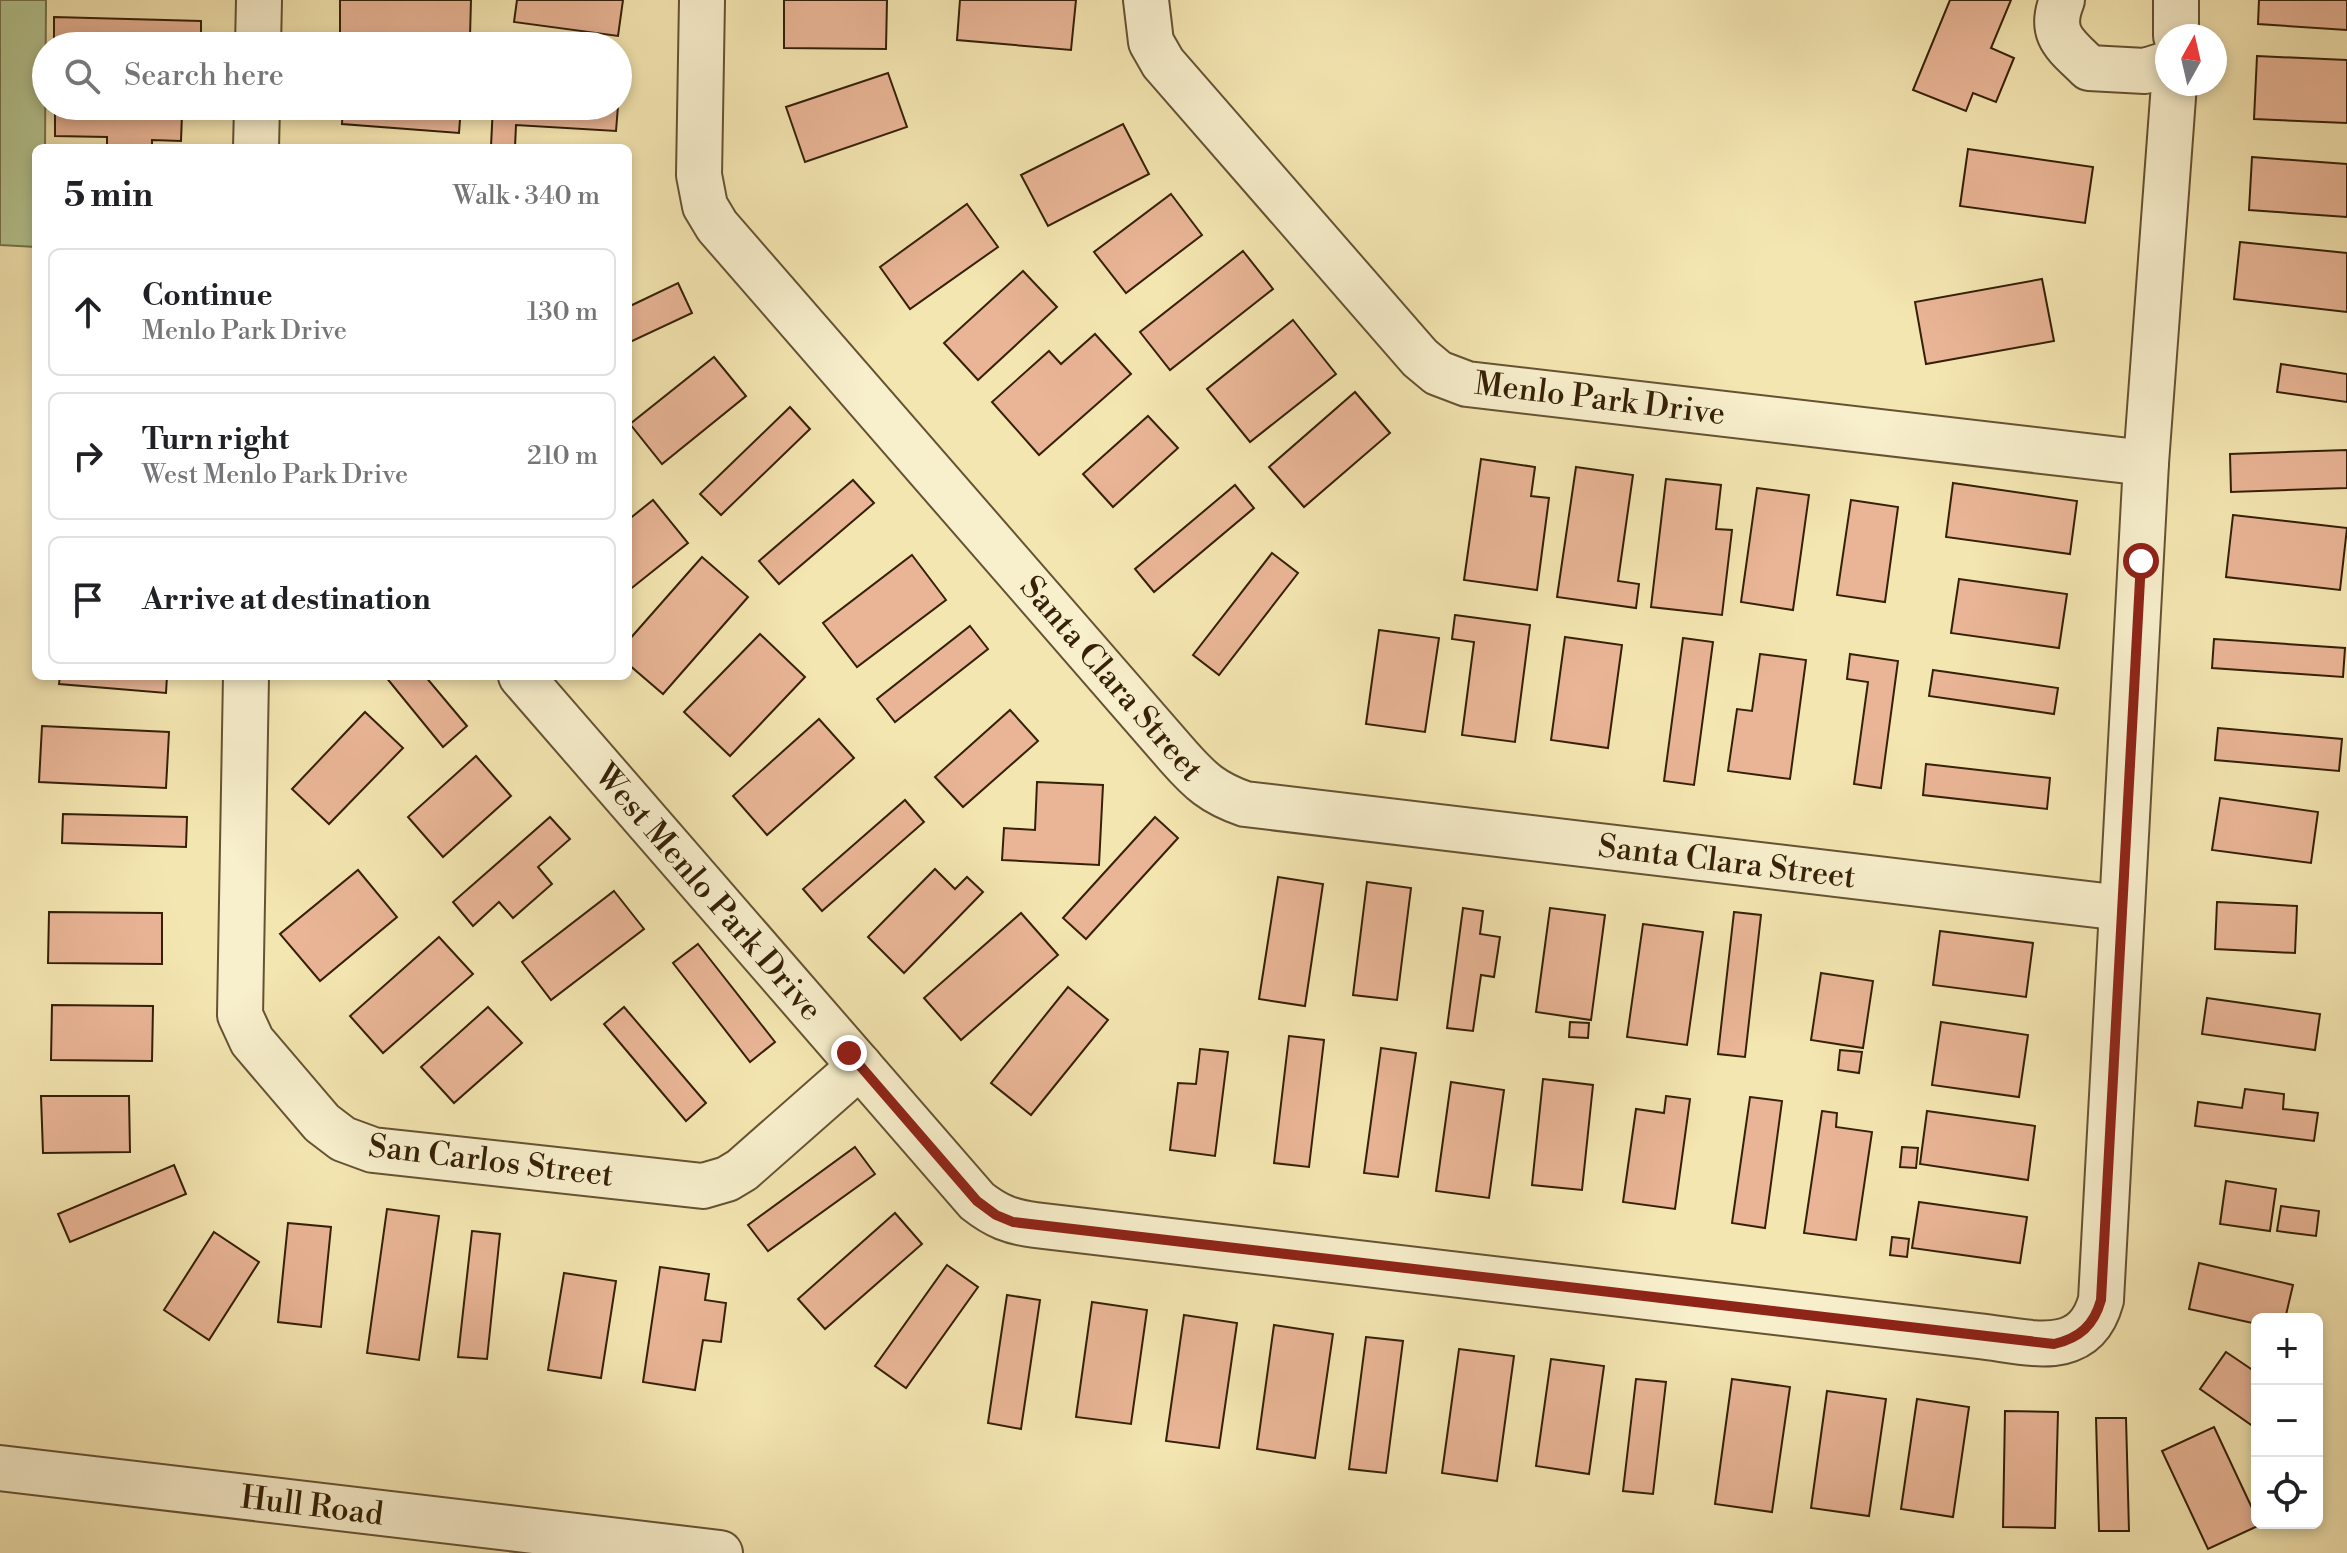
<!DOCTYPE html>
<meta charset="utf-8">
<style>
body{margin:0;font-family:"Libre Bodoni",serif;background:#f6f6f6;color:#202124}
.controls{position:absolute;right:24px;bottom:24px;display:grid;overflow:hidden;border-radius:12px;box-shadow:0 4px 12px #0003}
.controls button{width:72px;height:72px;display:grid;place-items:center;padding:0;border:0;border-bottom:2px solid #e0e0e0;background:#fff;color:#202124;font:40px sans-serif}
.compass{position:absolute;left:2155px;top:24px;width:72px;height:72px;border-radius:50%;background:#fff;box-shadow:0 4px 12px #0003;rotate:8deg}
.stop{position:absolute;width:24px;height:24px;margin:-18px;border:6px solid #8f2418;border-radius:50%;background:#fff}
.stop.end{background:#8f2418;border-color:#fff;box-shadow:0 2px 8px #0008}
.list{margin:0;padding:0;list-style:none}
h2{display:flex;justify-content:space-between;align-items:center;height:104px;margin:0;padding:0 32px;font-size:34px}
h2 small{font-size:26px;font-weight:400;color:#757577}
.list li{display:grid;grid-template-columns:52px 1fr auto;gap:24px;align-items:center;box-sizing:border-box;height:128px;margin:0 16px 16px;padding:0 16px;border:2px solid #e0e0e0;border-radius:12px}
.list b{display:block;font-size:30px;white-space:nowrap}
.list p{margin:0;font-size:26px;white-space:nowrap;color:#757577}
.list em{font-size:26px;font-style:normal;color:#757577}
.icon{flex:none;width:44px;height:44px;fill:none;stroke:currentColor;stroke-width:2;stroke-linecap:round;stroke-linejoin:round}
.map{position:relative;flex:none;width:2347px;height:1553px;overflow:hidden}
.search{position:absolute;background:#fff;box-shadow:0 4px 12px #0003;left:32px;top:32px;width:600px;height:88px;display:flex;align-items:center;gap:20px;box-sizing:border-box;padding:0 28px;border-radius:44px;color:#757577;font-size:30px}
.panel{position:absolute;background:#fff;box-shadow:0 4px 12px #0003;left:32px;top:144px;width:600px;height:536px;border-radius:12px}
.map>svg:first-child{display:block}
</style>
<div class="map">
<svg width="2347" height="1553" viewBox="0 0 2347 1553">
<rect width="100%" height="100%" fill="#f4e6b1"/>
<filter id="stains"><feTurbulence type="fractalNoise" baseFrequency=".0025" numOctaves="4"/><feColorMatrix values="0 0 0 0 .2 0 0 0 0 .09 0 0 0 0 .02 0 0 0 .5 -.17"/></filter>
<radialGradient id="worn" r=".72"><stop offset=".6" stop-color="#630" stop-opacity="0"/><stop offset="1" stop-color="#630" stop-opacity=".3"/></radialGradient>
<path fill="#b5c691" stroke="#75734c" stroke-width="2" d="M 0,0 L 46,0 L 45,148 L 36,148 L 36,247 L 0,245 Z"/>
<g fill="#e9b596" stroke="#352008" stroke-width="2">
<path d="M 340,0 L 471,0 L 470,36 L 340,34 Z"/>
<path d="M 517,0 L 623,0 L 618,36 L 514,22 Z"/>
<path d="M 784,0 L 887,0 L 886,49 L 784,48 Z"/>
<path d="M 960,0 L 1076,0 L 1071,50 L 957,40 Z"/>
<path d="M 1950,0 L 2011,0 L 1991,48 L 2014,58 L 1996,102 L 1973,93 L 1966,111 L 1913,90 Z"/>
<path d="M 2259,0 L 2347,0 L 2347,30 L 2258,24 Z"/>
<path d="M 54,17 L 201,21 L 201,46 L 54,46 Z"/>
<path d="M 2257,56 L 2347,60 L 2347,123 L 2254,119 Z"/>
<path d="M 888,73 L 907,127 L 805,162 L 786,107 Z"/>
<path d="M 343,106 L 461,106 L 459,133 L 342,124 Z"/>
<path d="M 493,106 L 618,106 L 616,131 L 516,125 L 515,147 L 491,146 Z"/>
<path d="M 55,111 L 182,114 L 181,141 L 152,140 L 152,148 L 107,148 L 107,137 L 55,136 Z"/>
<path d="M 1123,124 L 1149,174 L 1048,226 L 1021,175 Z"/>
<path d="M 1968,149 L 2093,167 L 2085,223 L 1960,206 Z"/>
<path d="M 2252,157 L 2347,164 L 2347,217 L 2249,210 Z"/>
<path d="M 1171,194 L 1202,235 L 1126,293 L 1094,252 Z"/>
<path d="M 967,204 L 998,247 L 910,309 L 880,267 Z"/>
<path d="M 2240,242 L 2347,253 L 2347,312 L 2234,299 Z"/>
<path d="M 1243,251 L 1273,289 L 1170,370 L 1140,332 Z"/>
<path d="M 1023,271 L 1057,307 L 978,380 L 944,343 Z"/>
<path d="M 2042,279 L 2054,341 L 1926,364 L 1915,302 Z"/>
<path d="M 678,283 L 692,313 L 628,343 L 628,307 Z"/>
<path d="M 1293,320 L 1336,374 L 1250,442 L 1207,389 Z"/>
<path d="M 1095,334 L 1131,374 L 1039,455 L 992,402 L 1049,351 L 1061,364 Z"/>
<path d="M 714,357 L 746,396 L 662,464 L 630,424 Z"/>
<path d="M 2281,364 L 2347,374 L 2347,402 L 2277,392 Z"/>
<path d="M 1355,392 L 1390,433 L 1304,507 L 1269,467 Z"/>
<path d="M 790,407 L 810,429 L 721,515 L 700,494 Z"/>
<path d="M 1148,416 L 1178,448 L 1113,507 L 1083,474 Z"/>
<path d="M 2347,450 L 2347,488 L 2231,492 L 2230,454 Z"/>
<path d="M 1481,459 L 1535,467 L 1531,496 L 1549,498 L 1537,590 L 1464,580 Z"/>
<path d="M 1576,467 L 1633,475 L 1618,581 L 1639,584 L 1636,608 L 1557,597 Z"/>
<path d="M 1666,479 L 1721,485 L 1716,529 L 1732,530 L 1722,615 L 1651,607 Z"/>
<path d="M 853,480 L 874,503 L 779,584 L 759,561 Z"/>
<path d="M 1953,483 L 2077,501 L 2070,554 L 1946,537 Z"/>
<path d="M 1235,485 L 1254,508 L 1154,592 L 1135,569 Z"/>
<path d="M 1757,488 L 1809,495 L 1793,610 L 1741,602 Z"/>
<path d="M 653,500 L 688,543 L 628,591 L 628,520 Z"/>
<path d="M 1851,500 L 1898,507 L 1885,602 L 1837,595 Z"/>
<path d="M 2233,515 L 2347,528 L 2340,590 L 2226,577 Z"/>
<path d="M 1272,553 L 1298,573 L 1219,675 L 1193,655 Z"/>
<path d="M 912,555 L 946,600 L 857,667 L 823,623 Z"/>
<path d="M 702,557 L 748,597 L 663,694 L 628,664 L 628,641 Z"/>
<path d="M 1959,579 L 2067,594 L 2059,648 L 1951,633 Z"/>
<path d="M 1455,615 L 1530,625 L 1515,742 L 1462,735 L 1474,642 L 1452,639 Z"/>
<path d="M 970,626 L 988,649 L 895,722 L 877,699 Z"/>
<path d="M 1379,630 L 1439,638 L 1425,732 L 1366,724 Z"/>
<path d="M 760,634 L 805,677 L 730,756 L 684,712 Z"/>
<path d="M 1565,637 L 1622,645 L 1608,748 L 1551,740 Z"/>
<path d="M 1683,638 L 1713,642 L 1694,785 L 1664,781 Z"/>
<path d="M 2214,639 L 2345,648 L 2343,677 L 2212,668 Z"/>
<path d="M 1760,654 L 1806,660 L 1790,779 L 1728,771 L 1737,709 L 1752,711 Z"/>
<path d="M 1850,654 L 1898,661 L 1881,788 L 1854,784 L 1868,682 L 1847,679 Z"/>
<path d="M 1933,670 L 2058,688 L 2054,714 L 1929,696 Z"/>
<path d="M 60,676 L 167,676 L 166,693 L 59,684 Z"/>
<path d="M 385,676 L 425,676 L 467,726 L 443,747 Z"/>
<path d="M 1010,710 L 1038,741 L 963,807 L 935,777 Z"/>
<path d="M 365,712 L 403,748 L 329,824 L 292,789 Z"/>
<path d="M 819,719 L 854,758 L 767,835 L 733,796 Z"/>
<path d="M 42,726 L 169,732 L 166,788 L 39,782 Z"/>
<path d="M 2218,728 L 2342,739 L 2339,771 L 2215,760 Z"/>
<path d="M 476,756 L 511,796 L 443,857 L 408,817 Z"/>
<path d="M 1926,764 L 2050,778 L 2047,809 L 1923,795 Z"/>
<path d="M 1037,782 L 1103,785 L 1099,865 L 1002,860 L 1004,828 L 1035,830 Z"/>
<path d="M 2220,798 L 2318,812 L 2311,863 L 2212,850 Z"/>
<path d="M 905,800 L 924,822 L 822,911 L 803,889 Z"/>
<path d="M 63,814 L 187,817 L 186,847 L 62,843 Z"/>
<path d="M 550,817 L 570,839 L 538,867 L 552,884 L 513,918 L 499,902 L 473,926 L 453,902 Z"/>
<path d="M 1155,817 L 1178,838 L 1086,939 L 1063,918 Z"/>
<path d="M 935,869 L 955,889 L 967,877 L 983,892 L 904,973 L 868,937 Z"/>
<path d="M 358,870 L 397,917 L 320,981 L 280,934 Z"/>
<path d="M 1278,877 L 1323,884 L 1305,1006 L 1259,999 Z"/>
<path d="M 1367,882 L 1411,888 L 1397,1000 L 1353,995 Z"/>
<path d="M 614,891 L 644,929 L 551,1000 L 522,962 Z"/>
<path d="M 2217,902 L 2297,906 L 2295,953 L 2215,949 Z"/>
<path d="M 1463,908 L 1483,911 L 1480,934 L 1500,937 L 1494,977 L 1481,975 L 1473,1031 L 1447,1028 Z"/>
<path d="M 1550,908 L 1605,915 L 1591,1020 L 1536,1012 Z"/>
<path d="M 49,912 L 162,913 L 162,964 L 48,963 Z"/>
<path d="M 1734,912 L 1761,915 L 1745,1057 L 1718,1054 Z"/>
<path d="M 1021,913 L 1058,955 L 961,1040 L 924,998 Z"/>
<path d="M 1643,924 L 1703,932 L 1687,1045 L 1627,1037 Z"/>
<path d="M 1940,931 L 2033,943 L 2026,997 L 1933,985 Z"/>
<path d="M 439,937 L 473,974 L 383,1053 L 350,1016 Z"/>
<path d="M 698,944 L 775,1042 L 750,1062 L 673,963 Z"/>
<path d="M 1821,973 L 1873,981 L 1863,1048 L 1811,1040 Z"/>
<path d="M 1068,987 L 1108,1020 L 1031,1115 L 991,1083 Z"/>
<path d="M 2207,998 L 2320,1014 L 2315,1050 L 2202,1034 Z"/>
<path d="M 52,1005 L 153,1006 L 152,1061 L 51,1060 Z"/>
<path d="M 488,1007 L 522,1043 L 454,1103 L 421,1067 Z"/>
<path d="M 624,1007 L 706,1103 L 686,1121 L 604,1024 Z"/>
<path d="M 1570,1022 L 1589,1023 L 1588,1038 L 1569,1037 Z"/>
<path d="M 1941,1022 L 2028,1035 L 2019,1097 L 1932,1085 Z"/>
<path d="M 1289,1036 L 1324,1040 L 1309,1167 L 1274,1163 Z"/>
<path d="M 1381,1048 L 1416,1053 L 1398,1177 L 1364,1173 Z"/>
<path d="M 1200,1049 L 1228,1052 L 1215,1156 L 1170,1150 L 1178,1083 L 1196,1084 Z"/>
<path d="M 1840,1050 L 1862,1052 L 1859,1073 L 1838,1070 Z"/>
<path d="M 1543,1079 L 1593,1085 L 1582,1190 L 1532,1185 Z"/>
<path d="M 1451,1082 L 1504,1090 L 1489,1198 L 1436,1191 Z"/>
<path d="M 2245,1089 L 2284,1094 L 2283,1109 L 2318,1113 L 2314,1141 L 2195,1126 L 2198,1102 L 2242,1108 Z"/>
<path d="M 41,1096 L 129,1096 L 130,1152 L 43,1153 Z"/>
<path d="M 1666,1096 L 1690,1099 L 1675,1209 L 1623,1202 L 1636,1109 L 1664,1113 Z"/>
<path d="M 1750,1097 L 1782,1101 L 1765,1228 L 1732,1223 Z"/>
<path d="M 1822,1111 L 1837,1113 L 1836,1127 L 1872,1132 L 1856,1240 L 1804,1233 Z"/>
<path d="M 1927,1111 L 2035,1126 L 2028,1180 L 1920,1164 Z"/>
<path d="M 855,1147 L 875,1174 L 768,1251 L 748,1225 Z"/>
<path d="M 1902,1147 L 1918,1148 L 1916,1168 L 1900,1167 Z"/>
<path d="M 174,1165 L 186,1194 L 70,1242 L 58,1214 Z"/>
<path d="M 2226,1181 L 2276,1189 L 2270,1231 L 2220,1224 Z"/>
<path d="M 1919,1202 L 2027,1217 L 2020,1263 L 1912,1248 Z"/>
<path d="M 2281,1206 L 2319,1211 L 2316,1236 L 2277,1231 Z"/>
<path d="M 387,1209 L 439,1216 L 419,1360 L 367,1353 Z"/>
<path d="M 895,1213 L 922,1244 L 825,1329 L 798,1299 Z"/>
<path d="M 288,1223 L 331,1227 L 321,1327 L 278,1322 Z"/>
<path d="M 472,1231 L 500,1234 L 487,1359 L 458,1357 Z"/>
<path d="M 214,1232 L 259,1262 L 209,1340 L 164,1310 Z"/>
<path d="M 1892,1237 L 1909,1239 L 1907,1257 L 1890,1255 Z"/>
<path d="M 2199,1263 L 2293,1285 L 2285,1319 L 2257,1319 L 2257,1324 L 2189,1309 Z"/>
<path d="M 947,1265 L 978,1287 L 906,1388 L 875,1366 Z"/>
<path d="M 660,1267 L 709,1274 L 705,1300 L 726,1303 L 721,1342 L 703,1340 L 695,1390 L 643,1382 Z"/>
<path d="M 564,1273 L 616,1281 L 601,1378 L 548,1370 Z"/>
<path d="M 1007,1295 L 1040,1300 L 1021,1429 L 988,1423 Z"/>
<path d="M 1092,1302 L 1147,1310 L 1131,1424 L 1076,1417 Z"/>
<path d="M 1184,1315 L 1237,1323 L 1219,1448 L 1166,1441 Z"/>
<path d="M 1274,1325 L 1333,1334 L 1315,1458 L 1257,1449 Z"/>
<path d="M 1366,1337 L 1403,1341 L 1386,1473 L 1349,1469 Z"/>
<path d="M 1459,1349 L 1514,1356 L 1497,1481 L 1442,1473 Z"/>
<path d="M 2226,1352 L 2257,1373 L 2257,1429 L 2200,1389 Z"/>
<path d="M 1551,1359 L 1604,1366 L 1589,1474 L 1536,1466 Z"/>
<path d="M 1636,1379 L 1666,1382 L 1653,1494 L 1623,1491 Z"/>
<path d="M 1732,1379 L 1790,1387 L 1772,1512 L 1715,1504 Z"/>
<path d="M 1827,1391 L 1886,1399 L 1869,1516 L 1811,1508 Z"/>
<path d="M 1917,1399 L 1969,1407 L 1953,1517 L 1901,1509 Z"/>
<path d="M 2005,1411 L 2058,1412 L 2055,1528 L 2003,1527 Z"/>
<path d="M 2096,1418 L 2126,1418 L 2129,1531 L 2099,1531 Z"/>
<path d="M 2214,1427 L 2260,1525 L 2208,1549 L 2162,1451 Z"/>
</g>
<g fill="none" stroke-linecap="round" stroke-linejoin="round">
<defs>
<g id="minor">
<path d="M 702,0 L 699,175 L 705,206 L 717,226 L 1178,756 C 1200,781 1213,793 1245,804 L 2122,908"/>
<path d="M 1146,0 L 1151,42 L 1163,63 L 1420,358 L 1438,373 L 1467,384 L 2146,463"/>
<path d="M 2062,0 C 2048,35 2066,45 2089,68 L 2145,71 L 2167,64"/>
<path d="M 2176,36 L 2176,0"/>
<path d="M 258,46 L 259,0"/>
<path d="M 256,148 L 257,106"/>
<path d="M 246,676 L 240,1015 L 252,1041 L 322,1123 L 343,1139 L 373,1150 L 703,1186 L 727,1179 L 742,1170 L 860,1066"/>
<path d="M 521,676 L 977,1201 C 996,1216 1011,1222 1035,1225 L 1978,1336 C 2027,1341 2084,1362 2101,1300 L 2146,463 L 2174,84"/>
<path d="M 0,1468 L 720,1553"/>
</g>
</defs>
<use href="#minor" stroke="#655232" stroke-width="48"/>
<use href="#minor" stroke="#f8efcc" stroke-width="44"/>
</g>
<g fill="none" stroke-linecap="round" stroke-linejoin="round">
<path stroke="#8f2418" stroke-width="10" d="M 849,1053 L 977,1201 L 996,1215 L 1013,1222 L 2054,1344 C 2080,1338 2094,1325 2101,1300 L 2141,561"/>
</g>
<g text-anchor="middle" stroke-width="6" stroke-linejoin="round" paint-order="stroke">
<g font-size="32" fill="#352008" stroke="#f8efcc">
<text transform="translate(1600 398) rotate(7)" y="11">Menlo Park Drive</text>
<text transform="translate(1112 678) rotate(49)" y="11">Santa Clara Street</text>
<text transform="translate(1727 861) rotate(7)" y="11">Santa Clara Street</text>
<text transform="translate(709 892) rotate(49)" y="11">West Menlo Park Drive</text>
<text transform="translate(491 1160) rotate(7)" y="11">San Carlos Street</text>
<text transform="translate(312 1505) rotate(7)" y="11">Hull Road</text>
</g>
</g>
<rect width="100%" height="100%" filter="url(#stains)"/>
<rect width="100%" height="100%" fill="url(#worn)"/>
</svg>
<div class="controls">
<button>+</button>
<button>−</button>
<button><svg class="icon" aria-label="locate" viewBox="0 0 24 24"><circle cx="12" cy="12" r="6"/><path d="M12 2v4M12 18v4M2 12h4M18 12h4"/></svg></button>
</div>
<svg class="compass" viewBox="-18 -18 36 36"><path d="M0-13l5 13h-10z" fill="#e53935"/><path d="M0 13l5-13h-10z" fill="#757577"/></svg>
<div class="stop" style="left:2141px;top:561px"></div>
<div class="stop end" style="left:849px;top:1053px"></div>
<div class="search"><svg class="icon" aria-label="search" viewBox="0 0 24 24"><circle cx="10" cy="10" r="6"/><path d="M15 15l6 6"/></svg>Search here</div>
<section class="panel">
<h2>5 min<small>Walk · 340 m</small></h2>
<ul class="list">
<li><svg class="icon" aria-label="ahead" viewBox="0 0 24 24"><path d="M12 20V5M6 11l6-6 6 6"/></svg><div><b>Continue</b><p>Menlo Park Drive</p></div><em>130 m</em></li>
<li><svg class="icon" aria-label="right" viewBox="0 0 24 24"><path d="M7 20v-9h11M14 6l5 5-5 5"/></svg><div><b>Turn right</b><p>West Menlo Park Drive</p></div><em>210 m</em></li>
<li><svg class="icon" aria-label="arrive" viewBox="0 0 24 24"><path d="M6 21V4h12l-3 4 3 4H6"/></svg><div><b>Arrive at destination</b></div></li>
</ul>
</section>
</div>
